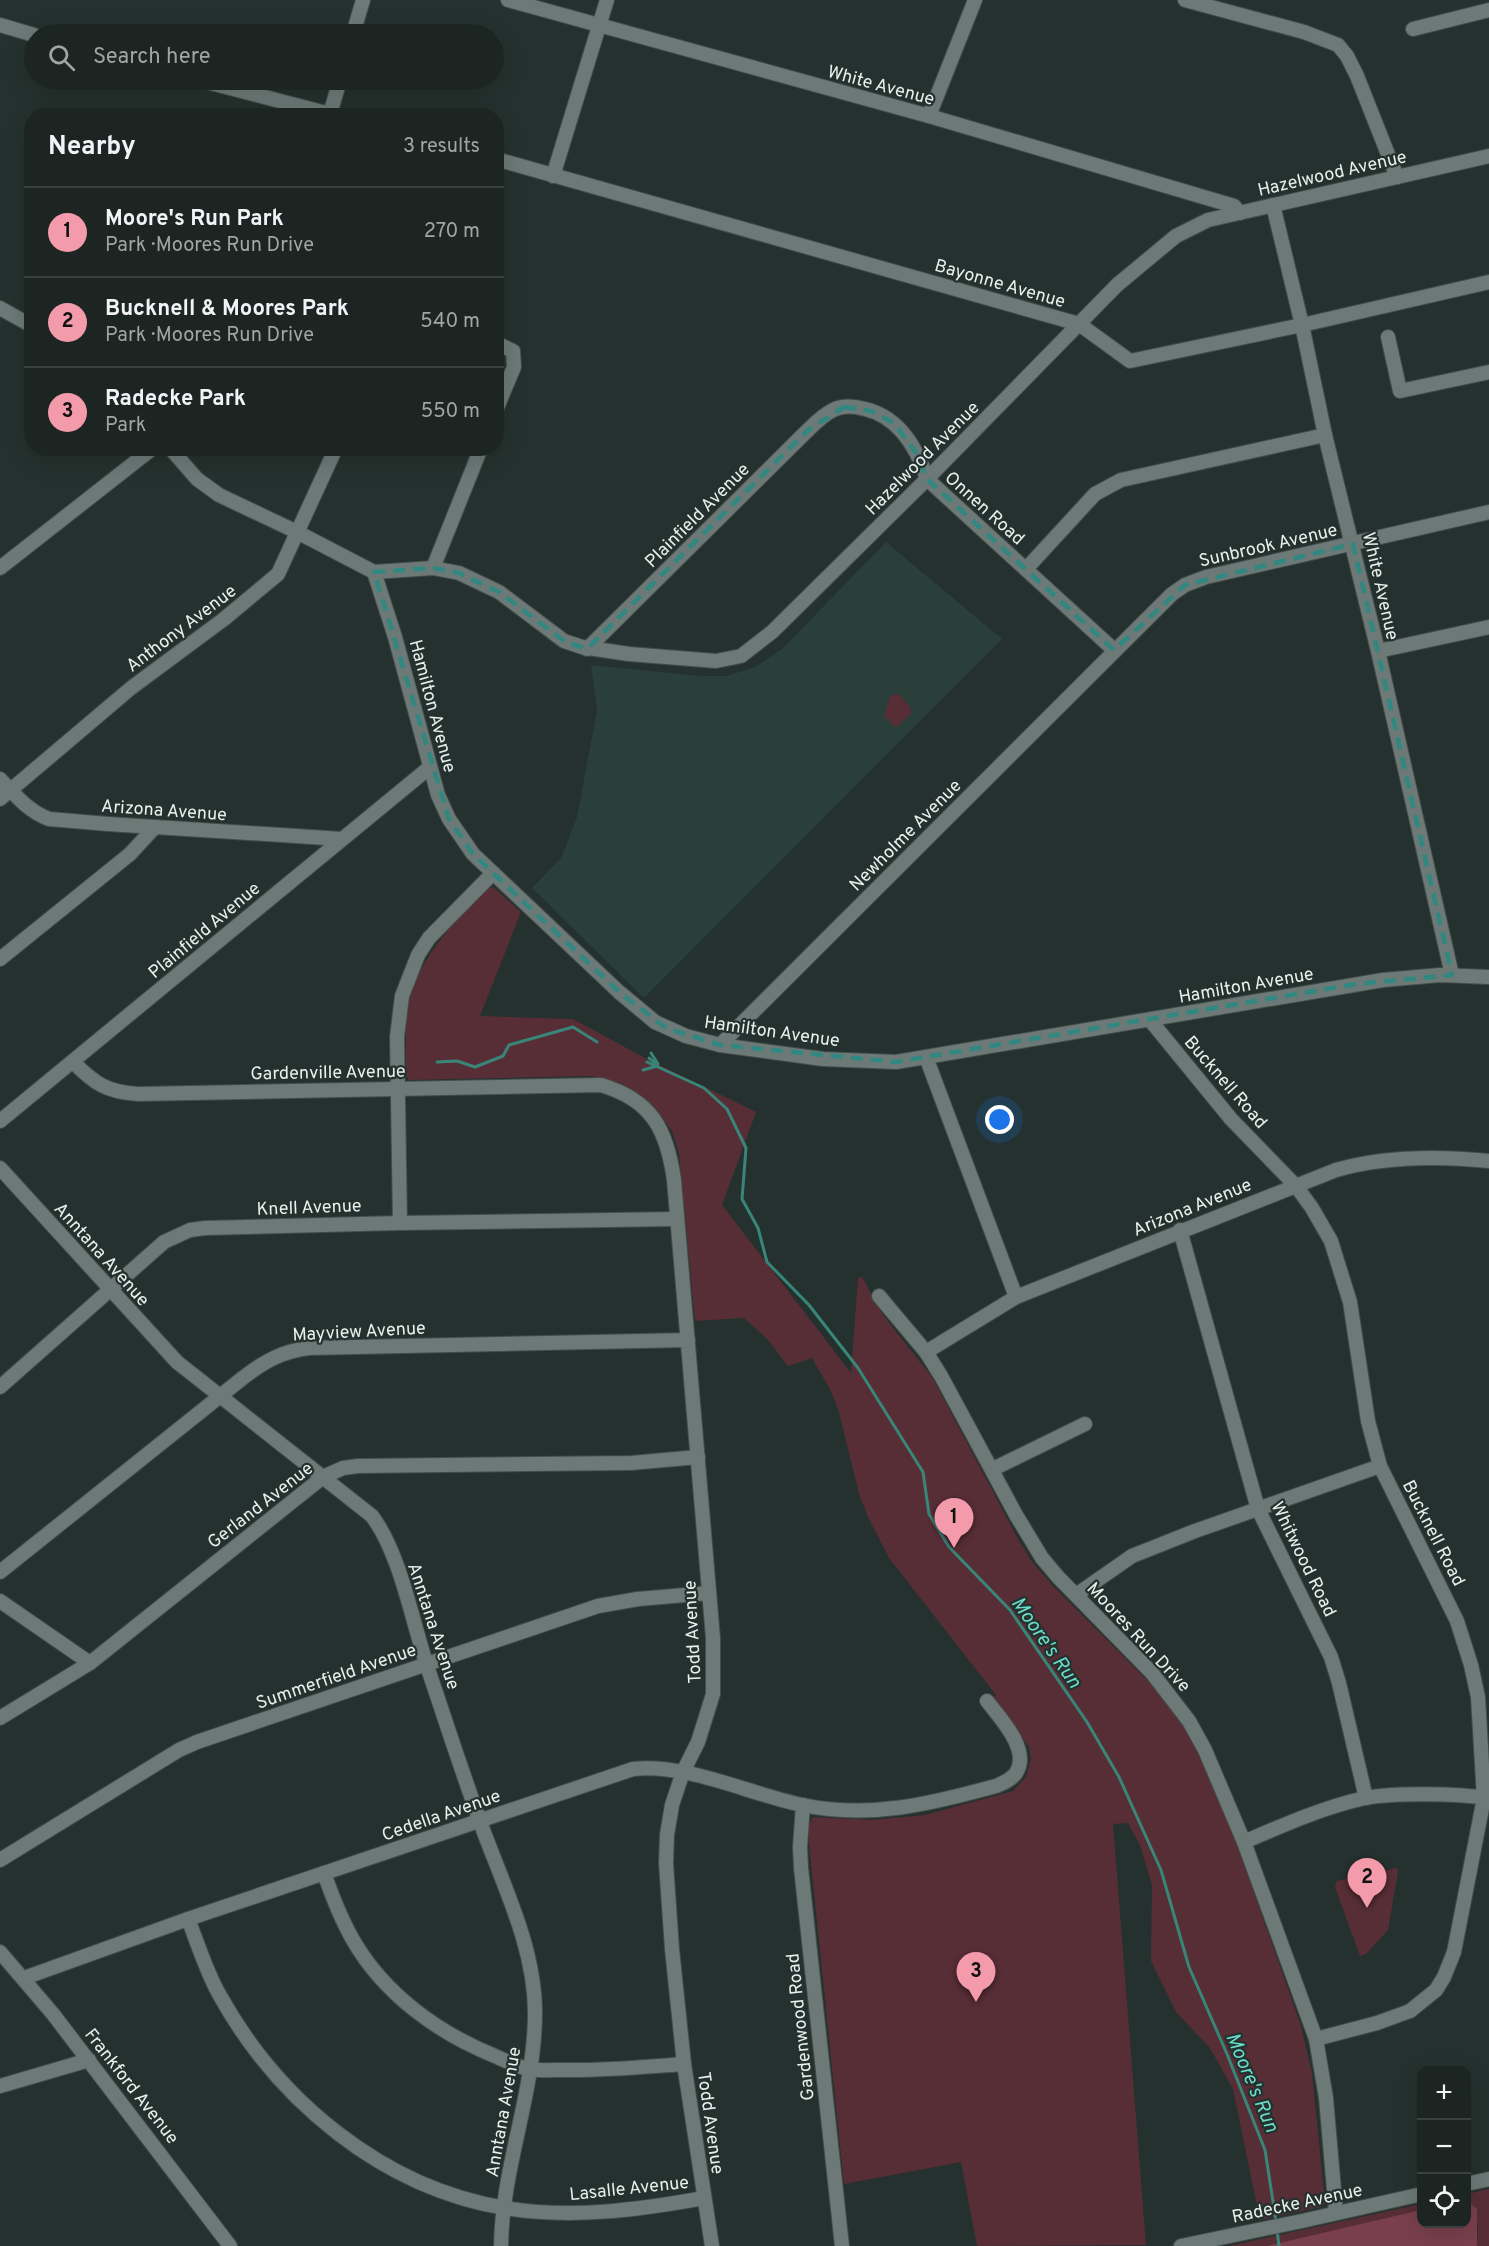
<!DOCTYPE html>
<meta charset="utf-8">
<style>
body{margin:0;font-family:Overpass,sans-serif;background:#252d2a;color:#f1f3f6}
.controls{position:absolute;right:18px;bottom:18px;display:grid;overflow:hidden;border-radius:12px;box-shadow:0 6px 24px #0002}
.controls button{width:54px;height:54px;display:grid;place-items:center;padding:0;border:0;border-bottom:2px solid #3a4240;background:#1c2522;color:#f1f3f6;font:30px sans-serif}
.you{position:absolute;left:1000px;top:1120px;width:21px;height:21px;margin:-15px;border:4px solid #fff;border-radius:50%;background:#1a73e8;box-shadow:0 0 0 9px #1a73e833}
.badge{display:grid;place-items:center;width:39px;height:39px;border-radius:50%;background:#f39aab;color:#111;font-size:20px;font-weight:700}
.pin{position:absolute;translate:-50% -50px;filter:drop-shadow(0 2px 3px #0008)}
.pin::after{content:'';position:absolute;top:32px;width:21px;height:18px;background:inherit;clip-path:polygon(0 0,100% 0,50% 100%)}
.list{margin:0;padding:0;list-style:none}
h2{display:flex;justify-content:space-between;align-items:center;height:78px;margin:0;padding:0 24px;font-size:26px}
h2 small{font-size:20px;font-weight:400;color:#a0a5a5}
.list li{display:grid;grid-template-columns:39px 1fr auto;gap:18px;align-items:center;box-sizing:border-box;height:90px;padding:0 24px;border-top:2px solid #3a4240}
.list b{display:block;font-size:22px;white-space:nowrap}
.list p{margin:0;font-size:20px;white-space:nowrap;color:#a0a5a5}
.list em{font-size:20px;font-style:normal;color:#a0a5a5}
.icon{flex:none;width:33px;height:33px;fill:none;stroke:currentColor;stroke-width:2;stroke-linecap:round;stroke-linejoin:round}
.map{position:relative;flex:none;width:1489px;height:2246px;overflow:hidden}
.search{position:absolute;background:#1c2522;box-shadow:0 6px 24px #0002;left:24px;top:24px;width:480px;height:66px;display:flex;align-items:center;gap:15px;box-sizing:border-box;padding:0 21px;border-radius:33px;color:#a0a5a5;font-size:22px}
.panel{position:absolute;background:#1c2522;box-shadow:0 6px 24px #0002;left:24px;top:108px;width:480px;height:348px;border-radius:24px}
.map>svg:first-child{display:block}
</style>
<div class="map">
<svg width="1489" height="2246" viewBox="0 0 1489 2246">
<rect width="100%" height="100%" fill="#25312e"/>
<path fill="#2a3e3a" d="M 886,542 L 1002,639 L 644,998 L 532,888 L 561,858 L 577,817 L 597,710 L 591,665 L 700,676 L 727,676 L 755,667 L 782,649 Z"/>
<g fill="#582e36">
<path d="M 897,693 L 910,707 L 911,713 L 898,726 L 894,726 L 884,716 L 890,697 Z"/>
<path d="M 493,887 L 521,912 L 480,1016 L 573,1019 L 647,1059 L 756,1112 L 722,1205 L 851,1373 L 858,1278 L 862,1277 L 883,1315 L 932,1377 L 1018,1539 L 1033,1563 L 1053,1586 L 1156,1689 L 1174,1710 L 1197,1748 L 1228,1819 L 1301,2026 L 1312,2073 L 1325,2203 L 1321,2207 L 1260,2220 L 1233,2089 L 1210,2048 L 1176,2012 L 1151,1961 L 1152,1885 L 1140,1845 L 1128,1823 L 1113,1824 L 1146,2245 L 977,2246 L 961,2162 L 844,2184 L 809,1843 L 809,1825 L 813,1817 L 871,1820 L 925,1815 L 1013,1791 L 1026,1777 L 1031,1759 L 1029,1747 L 993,1697 L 996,1695 L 889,1558 L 868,1517 L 859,1494 L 839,1412 L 831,1391 L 812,1358 L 788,1366 L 768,1340 L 744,1318 L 695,1321 L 679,1153 L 672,1131 L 653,1105 L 621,1083 L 592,1076 L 409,1080 L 406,1076 C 406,1056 405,1036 407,1016 C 413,962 452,925 487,888 Z"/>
<path d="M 1397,1868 L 1398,1871 L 1388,1930 L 1366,1954 L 1360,1956 L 1335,1887 L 1337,1881 Z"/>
<path d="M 1489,2189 L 1489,2246 L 1477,2246 L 1478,2224 L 1428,2246 L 1229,2246 L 1421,2204 L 1422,2224 L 1466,2224 L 1467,2194 Z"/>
</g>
<path fill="#79404c" d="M 1467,2201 L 1477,2209 L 1477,2246 L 1267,2246 L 1421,2210 L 1422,2224 L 1466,2224 Z"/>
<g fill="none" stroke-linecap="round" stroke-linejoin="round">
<g stroke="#388679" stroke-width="3">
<path d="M 651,1053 L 658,1064"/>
<path d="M 649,1058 L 655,1063"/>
<path d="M 437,1062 L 457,1061 L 475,1067 L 503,1056 L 509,1045 L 573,1027 L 597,1042"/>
<path d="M 647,1062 L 704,1088 L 727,1109 L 746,1148 L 742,1199 L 758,1228 L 767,1262 L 809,1305 L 858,1368 L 923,1472 L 929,1514 L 949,1547 L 1010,1610 L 1087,1722 L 1119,1777 L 1161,1870 L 1189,1967 L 1227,2054 L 1265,2150 L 1276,2221"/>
<path d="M 643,1070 L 657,1066"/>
<path d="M 1277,2230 L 1279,2246"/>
</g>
<defs>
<g id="minor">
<path d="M 508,0 L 929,116 L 1234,206 L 1240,213"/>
<path d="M 1185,0 L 1304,32 L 1338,45 L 1347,56 L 1357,76 L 1397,177"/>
<path d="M 0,25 L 34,35"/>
<path d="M 1413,29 L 1489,10"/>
<path d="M 353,34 L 363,0"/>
<path d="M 199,80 L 330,114 L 340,80"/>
<path d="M 929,116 L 975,0"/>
<path d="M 496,159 L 1079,324 L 1130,361 L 1302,325 L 1489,282"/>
<path d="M 553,176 L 607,0"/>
<path d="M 1273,205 L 1302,325 L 1325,435 L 1378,651 L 1452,975"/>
<path d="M 0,308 L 32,326"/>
<path d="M 1388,337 L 1400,391 L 1489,372"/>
<path d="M 496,343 L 513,351 L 514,367 L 496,410"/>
<path d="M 170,448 L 197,479 L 219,495 L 297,532 L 374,572 L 395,637 L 438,795 L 449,819 L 473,854 L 619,992 L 655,1022 L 686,1036 L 720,1045 L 823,1059 L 896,1062 L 1383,980 L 1440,975 L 1489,977"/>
<path d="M 0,568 L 153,448"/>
<path d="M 433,568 L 481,448"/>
<path d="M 1026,569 L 1095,494 L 1121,480 L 1325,435"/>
<path d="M 374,572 L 433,568 L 459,573 L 499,592 L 564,641 L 582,647 L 629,654 L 716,661 L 741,656 L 772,632 L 927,479 L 1117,285 L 1176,236 L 1208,220 L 1489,156"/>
<path d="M 587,649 L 807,431 C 815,423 823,415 833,410 C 843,405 854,406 865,409 C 899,417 917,448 927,479 L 1114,650"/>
<path d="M 1378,651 L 1489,627"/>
<path d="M 0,779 C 15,795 28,811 49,819 L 108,824 L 342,839"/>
<path d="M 0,799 L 131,688 L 224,619 L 278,574 L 336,448"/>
<path d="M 0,959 L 130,854 L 155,827"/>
<path d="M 1150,1020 L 1231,1119 L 1296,1186 L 1312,1208 L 1331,1241 L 1350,1302 L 1368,1421 L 1380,1466 L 1457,1621 L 1471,1665 L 1478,1697 L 1484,1798 L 1454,1952 L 1444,1977 L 1436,1990 L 1410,2011 L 1377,2023 L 1316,2039"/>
<path d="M 720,1045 L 1172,594 L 1185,585 L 1206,577 L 1489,512"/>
<path d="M 926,1057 L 1016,1297"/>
<path d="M 73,1062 C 95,1084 107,1092 138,1094 L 601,1085 C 652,1100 667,1130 674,1180 L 713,1638 L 713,1694 L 698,1742 L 683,1772 L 672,1805 L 667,1835 L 666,1863 L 672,1949 L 684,2064 L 712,2246"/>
<path d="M 0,1121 L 430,767"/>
<path d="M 0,1168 L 177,1362 L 372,1516 C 401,1555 412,1622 428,1669 C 446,1722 463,1775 482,1827 C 504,1887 535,1948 535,2013 C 535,2092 502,2167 501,2246"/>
<path d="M 400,1223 L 397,1037 L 402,996 L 418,955 L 429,938 L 493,873"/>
<path d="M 1180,1230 L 1258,1509 L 1331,1657 L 1339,1683 L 1366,1798"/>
<path d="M 879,1296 L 926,1352 L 941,1376 L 1016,1515 L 1042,1558 L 1058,1577 L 1152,1673 L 1189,1721 L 1205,1750 L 1244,1842 L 1316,2039 L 1326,2098 L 1336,2213"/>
<path d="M 926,1352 L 1016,1297 L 1336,1170 C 1385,1156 1439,1156 1489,1161"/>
<path d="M 0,1387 L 164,1242 L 190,1230 L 205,1228 L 400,1223 L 677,1219"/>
<path d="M 993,1469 L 1085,1424"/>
<path d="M 0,1572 L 244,1377 C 265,1361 283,1351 309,1348 L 688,1340"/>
<path d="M 1076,1595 L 1132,1556 L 1195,1531 L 1380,1466"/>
<path d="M 0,1601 L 90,1663"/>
<path d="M 0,1718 L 90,1663 L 323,1477 L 343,1468 L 358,1466 L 631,1463 L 698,1457"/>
<path d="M 803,1805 L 800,1847 L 801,1868 L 842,2246"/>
<path d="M 1244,1842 C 1283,1825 1324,1807 1365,1798 C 1397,1792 1457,1794 1489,1798"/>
<path d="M 0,1860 L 179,1750 L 197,1742 L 598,1606 L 638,1599 L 709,1593"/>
<path d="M 324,1873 C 332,1896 341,1919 353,1940 C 384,1994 438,2033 495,2056 C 506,2061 518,2067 529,2069 C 539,2071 551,2070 561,2070 C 602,2071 644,2067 684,2064"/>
<path d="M 188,1919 C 198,1944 206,1971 219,1994 C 278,2101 383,2188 505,2208 C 571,2219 638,2210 704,2198"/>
<path d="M 0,1952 L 53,2014 L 230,2246"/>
<path d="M 24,1978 L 188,1919 L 633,1769 C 687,1763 749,1794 802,1805 C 871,1819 930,1804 996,1786 C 1003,1783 1011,1780 1016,1773 C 1031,1750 1000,1718 987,1701"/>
<path d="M 0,2086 L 89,2060"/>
<path d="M 1466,2184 L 1489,2179"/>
<path d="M 1181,2246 L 1302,2221 L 1422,2194"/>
</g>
</defs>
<use href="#minor" stroke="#424d4a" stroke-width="16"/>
<use href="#minor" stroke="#6c7976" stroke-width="14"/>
</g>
<path fill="none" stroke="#308881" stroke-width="4.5" stroke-dasharray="12 8" stroke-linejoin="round" d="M 844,407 L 871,411 L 894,423 L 917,454 L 927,479 L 1114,650 L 1185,585 L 1353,544 L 1452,975 L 1356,984 L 896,1062 L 720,1045 L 666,1028 L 619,992 L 473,854 L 449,819 L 374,572 L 433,568 L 459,573 L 499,592 L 564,641 L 587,649 L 807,431 Z"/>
<g text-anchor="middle" stroke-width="4.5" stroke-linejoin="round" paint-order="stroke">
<g font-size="18" fill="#e8f0ee" stroke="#25312e">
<text transform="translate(881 85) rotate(15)" y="6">White Avenue</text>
<text transform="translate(1332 173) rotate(-13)" y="6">Hazelwood Avenue</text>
<text transform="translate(1000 283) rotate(16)" y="6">Bayonne Avenue</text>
<text transform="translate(922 458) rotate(-45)" y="6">Hazelwood Avenue</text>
<text transform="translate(985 508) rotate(42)" y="6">Onnen Road</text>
<text transform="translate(697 515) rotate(-45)" y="6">Plainfield Avenue</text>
<text transform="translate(1268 545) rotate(-13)" y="6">Sunbrook Avenue</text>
<text transform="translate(1381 586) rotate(77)" y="6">White Avenue</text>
<text transform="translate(181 628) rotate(-37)" y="6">Anthony Avenue</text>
<text transform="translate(433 706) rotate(75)" y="6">Hamilton Avenue</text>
<text transform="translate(164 810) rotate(4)" y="6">Arizona Avenue</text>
<text transform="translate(905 835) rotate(-45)" y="6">Newholme Avenue</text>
<text transform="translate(204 930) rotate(-40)" y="6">Plainfield Avenue</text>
<text transform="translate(1246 985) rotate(-10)" y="6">Hamilton Avenue</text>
<text transform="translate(772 1031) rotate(8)" y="6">Hamilton Avenue</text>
<text transform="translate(328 1072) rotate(-1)" y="6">Gardenville Avenue</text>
<text transform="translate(1226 1082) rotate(49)" y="6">Bucknell Road</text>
<text transform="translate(309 1207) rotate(-2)" y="6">Knell Avenue</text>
<text transform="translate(1192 1207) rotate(-22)" y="6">Arizona Avenue</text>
<text transform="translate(102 1254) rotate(48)" y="6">Anntana Avenue</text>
<text transform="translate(359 1331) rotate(-3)" y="6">Mayview Avenue</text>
<text transform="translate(260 1505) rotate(-38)" y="6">Gerland Avenue</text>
<text transform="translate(1434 1533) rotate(63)" y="6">Bucknell Road</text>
<text transform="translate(1304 1559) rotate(64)" y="6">Whitwood Road</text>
<text transform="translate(434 1626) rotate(72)" y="6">Anntana Avenue</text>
<text transform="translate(692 1632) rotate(-93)" y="6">Todd Avenue</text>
<text transform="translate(1139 1637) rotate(47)" y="6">Moores Run Drive</text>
<text transform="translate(336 1676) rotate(-19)" y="6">Summerfield Avenue</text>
<text transform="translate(441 1815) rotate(-19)" y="6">Cedella Avenue</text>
<text transform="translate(800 2027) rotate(-96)" y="6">Gardenwood Road</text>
<text transform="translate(132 2086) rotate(52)" y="6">Frankford Avenue</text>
<text transform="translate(503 2112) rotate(-80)" y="6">Anntana Avenue</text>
<text transform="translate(711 2123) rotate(82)" y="6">Todd Avenue</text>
<text transform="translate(629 2188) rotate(-6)" y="6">Lasalle Avenue</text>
<text transform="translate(1297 2203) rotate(-12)" y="6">Radecke Avenue</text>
</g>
<g font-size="20" font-style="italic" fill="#6addca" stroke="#25312e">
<text transform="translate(1047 1642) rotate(55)" y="7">Moore's Run</text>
<text transform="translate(1253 2082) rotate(67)" y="7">Moore's Run</text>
</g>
</g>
</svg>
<div class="controls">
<button>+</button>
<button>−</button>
<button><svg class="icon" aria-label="locate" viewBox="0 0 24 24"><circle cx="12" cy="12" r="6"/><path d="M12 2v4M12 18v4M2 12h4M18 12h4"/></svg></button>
</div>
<div class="you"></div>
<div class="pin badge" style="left:954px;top:1548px">1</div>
<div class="pin badge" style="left:1367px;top:1908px">2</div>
<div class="pin badge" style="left:976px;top:2002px">3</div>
<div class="search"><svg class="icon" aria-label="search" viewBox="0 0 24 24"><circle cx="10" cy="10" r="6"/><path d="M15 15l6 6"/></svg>Search here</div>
<section class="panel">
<h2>Nearby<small>3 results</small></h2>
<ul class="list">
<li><span class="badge">1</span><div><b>Moore's Run Park</b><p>Park · Moores Run Drive</p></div><em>270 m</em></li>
<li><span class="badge">2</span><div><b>Bucknell &amp; Moores Park</b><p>Park · Moores Run Drive</p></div><em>540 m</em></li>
<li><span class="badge">3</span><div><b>Radecke Park</b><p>Park</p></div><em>550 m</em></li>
</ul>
</section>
</div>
